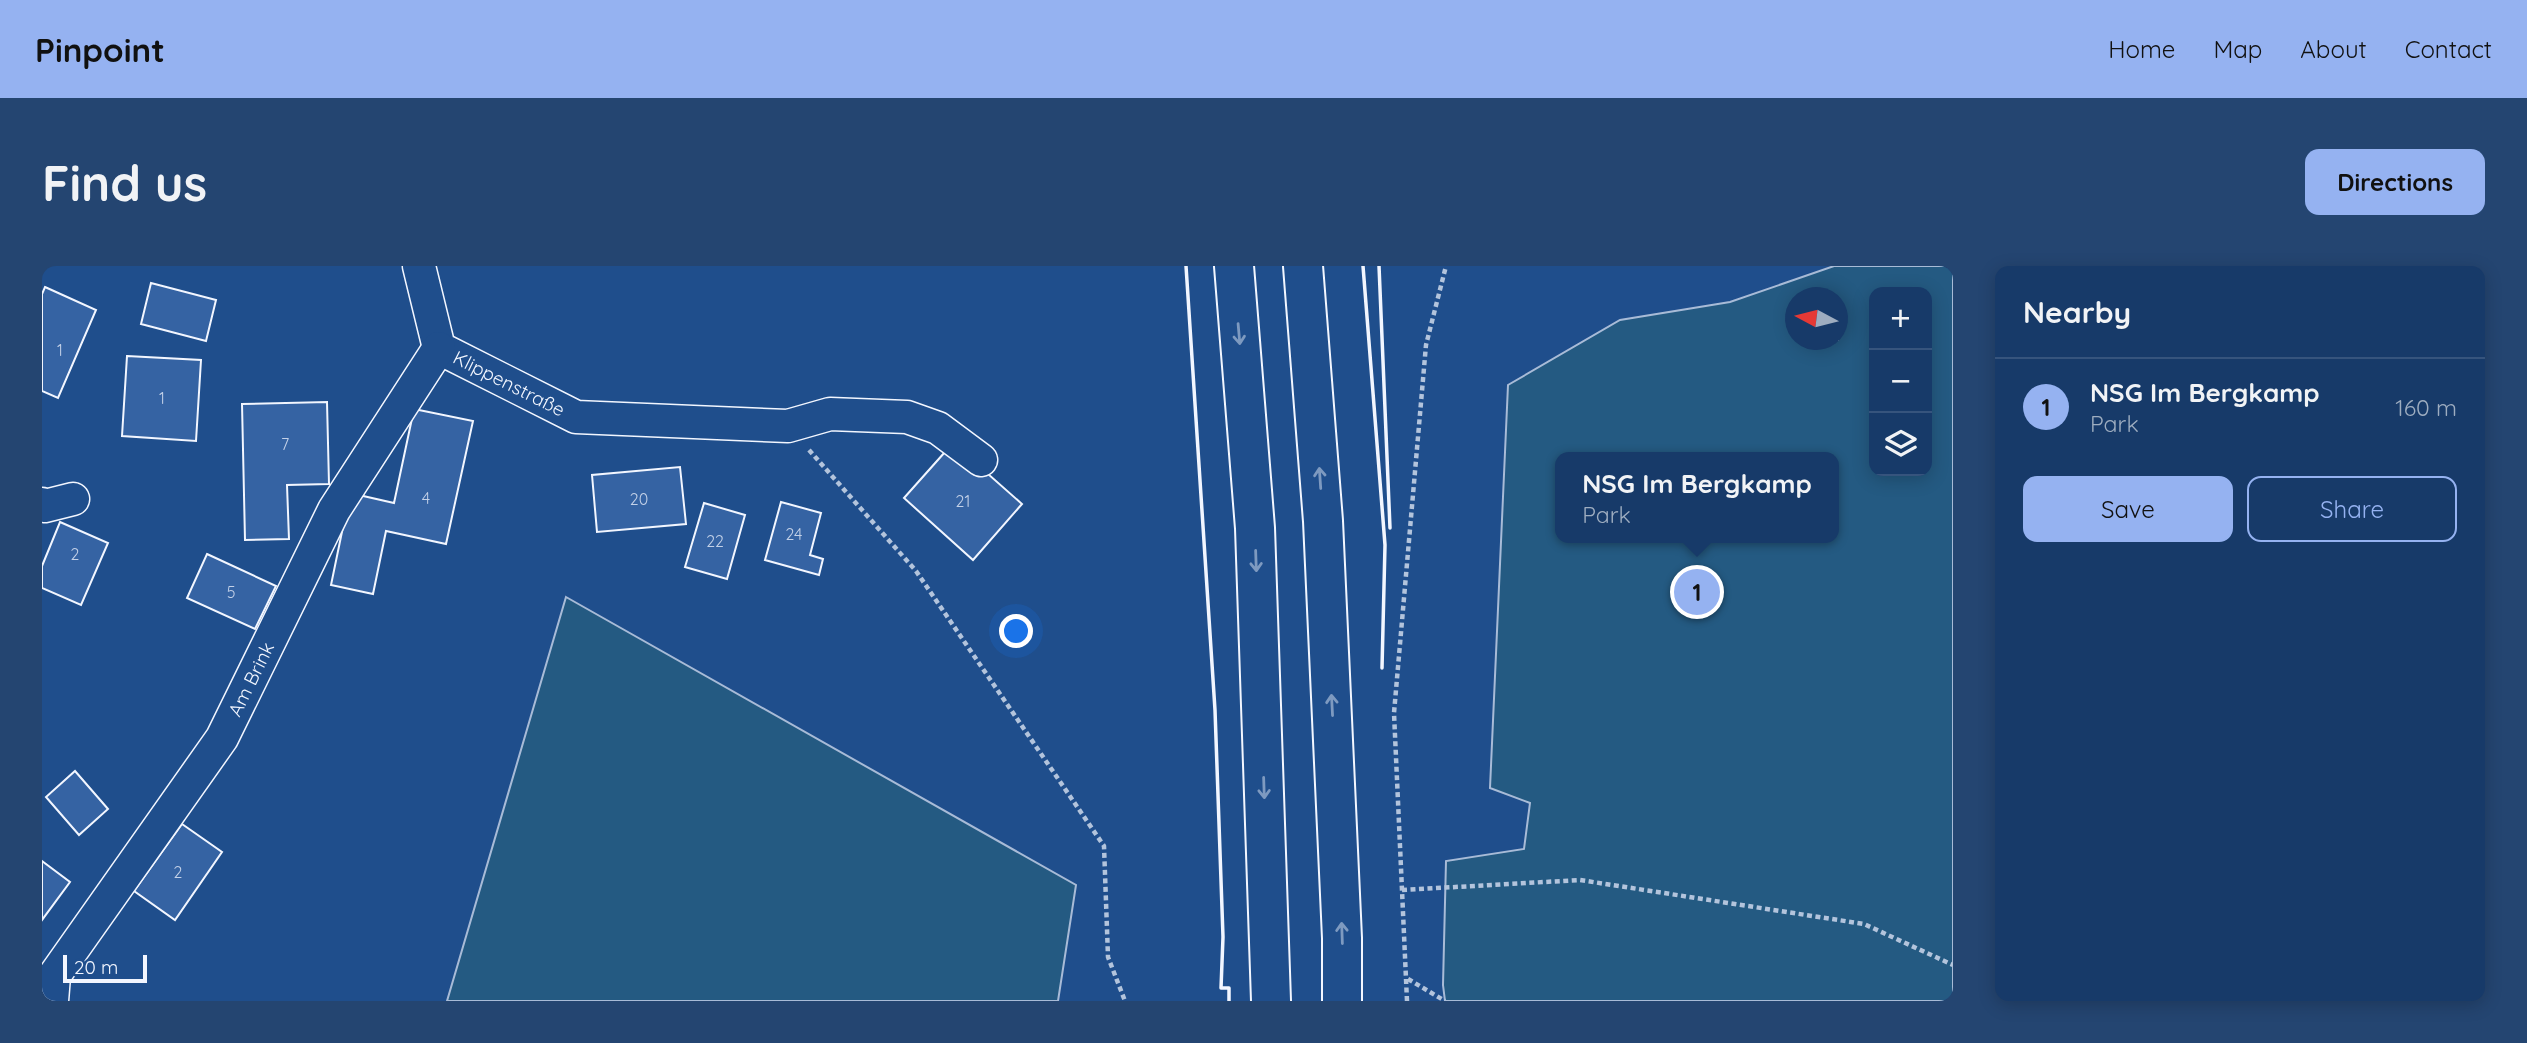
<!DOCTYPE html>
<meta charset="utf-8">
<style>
body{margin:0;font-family:Quicksand,sans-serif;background:#244571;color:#f1f3f6}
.controls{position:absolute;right:21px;top:21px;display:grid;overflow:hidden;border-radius:14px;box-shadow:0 4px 18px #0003}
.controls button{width:63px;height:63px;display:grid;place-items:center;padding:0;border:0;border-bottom:2px solid #36547d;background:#173a69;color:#f1f3f6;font:35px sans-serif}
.compass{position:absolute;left:1743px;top:21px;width:63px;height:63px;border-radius:50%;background:#173a69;box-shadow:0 4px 18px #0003;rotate:277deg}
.scale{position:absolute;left:21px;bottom:18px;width:84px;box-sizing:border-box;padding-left:7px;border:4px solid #f2f6ff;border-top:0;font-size:19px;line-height:24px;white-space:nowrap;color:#f2f6ff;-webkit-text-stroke:5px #1f4e8c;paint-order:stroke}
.you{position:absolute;left:975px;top:366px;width:24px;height:24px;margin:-18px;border:5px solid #fff;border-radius:50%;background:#1a73e8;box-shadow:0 0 0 10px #1a73e833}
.badge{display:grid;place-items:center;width:46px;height:46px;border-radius:50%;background:#95b2f1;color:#111;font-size:23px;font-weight:700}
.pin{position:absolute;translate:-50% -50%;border:4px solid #fff;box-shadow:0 2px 7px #0006}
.popup{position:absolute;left:1513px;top:186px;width:284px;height:91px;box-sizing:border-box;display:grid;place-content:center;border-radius:14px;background:#173a69;filter:drop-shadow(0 2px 5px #0005);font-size:23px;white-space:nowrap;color:#9eadc0}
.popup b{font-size:26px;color:#f1f3f6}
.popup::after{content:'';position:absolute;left:50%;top:100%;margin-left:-14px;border:14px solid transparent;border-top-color:#173a69}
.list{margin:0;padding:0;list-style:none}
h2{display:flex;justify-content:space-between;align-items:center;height:91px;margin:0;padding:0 28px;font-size:30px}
h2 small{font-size:23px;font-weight:400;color:#9eadc0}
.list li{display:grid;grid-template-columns:46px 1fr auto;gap:21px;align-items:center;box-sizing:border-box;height:98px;padding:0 28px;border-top:2px solid #36547d}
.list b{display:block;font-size:26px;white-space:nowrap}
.list p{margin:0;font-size:23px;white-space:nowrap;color:#9eadc0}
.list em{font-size:23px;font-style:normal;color:#9eadc0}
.actions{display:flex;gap:14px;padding:21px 28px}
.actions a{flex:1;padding:16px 0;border:2px solid #95b2f1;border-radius:14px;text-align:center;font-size:24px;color:#95b2f1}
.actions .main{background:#95b2f1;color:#111}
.icon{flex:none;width:38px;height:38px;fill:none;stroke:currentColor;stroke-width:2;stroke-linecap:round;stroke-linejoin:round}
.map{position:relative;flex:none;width:1911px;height:735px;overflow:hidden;border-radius:14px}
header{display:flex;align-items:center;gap:42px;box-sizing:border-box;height:98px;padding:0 35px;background:#95b2f1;color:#111}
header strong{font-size:33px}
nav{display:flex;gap:38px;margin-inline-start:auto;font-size:24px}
.intro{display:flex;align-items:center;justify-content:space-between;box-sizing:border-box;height:168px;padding:0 42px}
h1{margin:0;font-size:49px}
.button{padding:18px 32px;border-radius:14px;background:#95b2f1;color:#111;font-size:24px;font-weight:700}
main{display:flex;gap:42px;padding:0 42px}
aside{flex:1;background:#173a69;border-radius:14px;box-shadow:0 4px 18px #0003}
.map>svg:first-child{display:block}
</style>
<header>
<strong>Pinpoint</strong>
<nav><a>Home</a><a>Map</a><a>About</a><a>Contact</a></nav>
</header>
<div class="intro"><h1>Find us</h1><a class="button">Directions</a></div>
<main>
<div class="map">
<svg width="1911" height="735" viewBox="0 0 1911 735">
<rect width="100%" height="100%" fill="#1f4e8c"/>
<g fill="#245a82" stroke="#a8bbd7" stroke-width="2" fill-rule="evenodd">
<path d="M 1792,0 L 1911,0 L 1911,735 L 1403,735 L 1401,719 L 1404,595 L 1482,583 L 1488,537 L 1448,522 L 1466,119 L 1578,54 L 1688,36 ZM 1885,26 L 1885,205 L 1832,205 L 1832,26 ZM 1754,32 L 1796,32 L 1796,74 L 1754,74 ZM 1792,191 L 1792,272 L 1518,272 L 1518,191 Z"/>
<path d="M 524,331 L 1034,619 L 1016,735 L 405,735 Z"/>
</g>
<g fill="#3563a3" stroke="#f2f6ff" stroke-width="2">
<path d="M 109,17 L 174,34 L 164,75 L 99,58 Z"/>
<path d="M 3,21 L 54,44 L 16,132 L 0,125 L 0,28 Z"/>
<path d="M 85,90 L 159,94 L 154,175 L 80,170 Z"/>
<path d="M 285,136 L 287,218 L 245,219 L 247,273 L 203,274 L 200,138 Z"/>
<path d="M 372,143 L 431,155 L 404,278 L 344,265 L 331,328 L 289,319 L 308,227 L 352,237 Z"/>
<path d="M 911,177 L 980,238 L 931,294 L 862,232 Z"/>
<path d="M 638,201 L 644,258 L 555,266 L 550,209 Z"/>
<path d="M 739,236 L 779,247 L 768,289 L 781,293 L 777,309 L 723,294 Z"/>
<path d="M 662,237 L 703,249 L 685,313 L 643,301 Z"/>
<path d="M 18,256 L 66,277 L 39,339 L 0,322 L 0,300 Z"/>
<path d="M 165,288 L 234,320 L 213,363 L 145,332 Z"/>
<path d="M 33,505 L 66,543 L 37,569 L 4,531 Z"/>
<path d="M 140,558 L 180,586 L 133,654 L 92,625 Z"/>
<path d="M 0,595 L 28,616 L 0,654 Z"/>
</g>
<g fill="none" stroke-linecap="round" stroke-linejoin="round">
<defs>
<g id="minor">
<path id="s1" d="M 377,0 L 397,82 L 534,151 L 746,160 L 788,148 L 865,151 L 896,162 L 939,194"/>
<path d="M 0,238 L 3,240 L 31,233"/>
<path id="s2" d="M 10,735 L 12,710 L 180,472 L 292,244 L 397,82"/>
</g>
<g id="highway">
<path d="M 1192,0 L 1213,262 L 1229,735"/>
<path d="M 1261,0 L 1281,255 L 1300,672 L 1300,735"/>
</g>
</defs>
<use href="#minor" stroke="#f2f6ff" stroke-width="35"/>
<use href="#highway" stroke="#f2f6ff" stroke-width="42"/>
<g stroke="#b3c4dc" stroke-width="4.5" stroke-dasharray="5 3.5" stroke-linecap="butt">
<path d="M 767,184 L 874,305 L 1062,580 L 1066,691 L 1083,735"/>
<path d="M 1360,624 L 1538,614 L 1822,658 L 1911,699"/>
<path d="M 1366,713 L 1403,735"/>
<path d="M 1365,735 L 1352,447 L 1384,79 L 1404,0"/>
</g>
<use href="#minor" stroke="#1f4e8c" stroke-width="32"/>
<use href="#highway" stroke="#1f4e8c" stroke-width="38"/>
<g stroke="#f2f6ff" stroke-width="3.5">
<path d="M 1144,0 L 1173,444 L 1181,671 L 1179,722 L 1187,722 L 1187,735"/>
<path d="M 1321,0 L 1343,279 L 1340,402"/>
<path d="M 1337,0 L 1348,262"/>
</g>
</g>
<defs><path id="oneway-shaft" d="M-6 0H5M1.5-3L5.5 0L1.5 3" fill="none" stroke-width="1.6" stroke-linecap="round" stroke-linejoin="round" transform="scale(1.75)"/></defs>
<g stroke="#7e9ac0">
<use href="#oneway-shaft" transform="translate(1197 68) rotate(85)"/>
<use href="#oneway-shaft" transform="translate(1278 212) rotate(-94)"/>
<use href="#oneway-shaft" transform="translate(1214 295) rotate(88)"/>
<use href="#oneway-shaft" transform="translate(1290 439) rotate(-93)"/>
<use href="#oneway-shaft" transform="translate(1222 522) rotate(88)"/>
<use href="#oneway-shaft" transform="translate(1300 667) rotate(-92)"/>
</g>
<g text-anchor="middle" stroke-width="5" stroke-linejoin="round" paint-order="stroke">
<g font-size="16" fill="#c3d1e8">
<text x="18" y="90">1</text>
<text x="120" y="138">1</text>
<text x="243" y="184">7</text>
<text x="384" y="238">4</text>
<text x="597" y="239">20</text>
<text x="921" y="241">21</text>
<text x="752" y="274">24</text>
<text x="673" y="281">22</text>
<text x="33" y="294">2</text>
<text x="189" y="332">5</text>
<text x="136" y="612">2</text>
</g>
<g font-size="19" fill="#f2f6ff" stroke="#1f4e8c">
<text dy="7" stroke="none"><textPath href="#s1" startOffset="163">Klippenstraße</textPath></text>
<text dy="7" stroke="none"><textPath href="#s2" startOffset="382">Am Brink</textPath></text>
</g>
</g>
</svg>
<div class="controls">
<button>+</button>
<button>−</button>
<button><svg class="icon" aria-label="layers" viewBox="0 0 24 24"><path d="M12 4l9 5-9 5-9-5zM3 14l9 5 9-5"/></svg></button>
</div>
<svg class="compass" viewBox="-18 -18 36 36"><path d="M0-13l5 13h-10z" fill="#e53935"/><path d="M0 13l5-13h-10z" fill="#9eadc0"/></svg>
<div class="scale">20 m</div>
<div class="you"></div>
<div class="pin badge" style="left:1655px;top:326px">1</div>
<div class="popup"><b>NSG Im Bergkamp</b>Park</div>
</div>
<aside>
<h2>Nearby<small></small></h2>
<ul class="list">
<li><span class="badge">1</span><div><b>NSG Im Bergkamp</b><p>Park</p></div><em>160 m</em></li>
</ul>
<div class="actions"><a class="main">Save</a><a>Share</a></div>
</aside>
</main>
